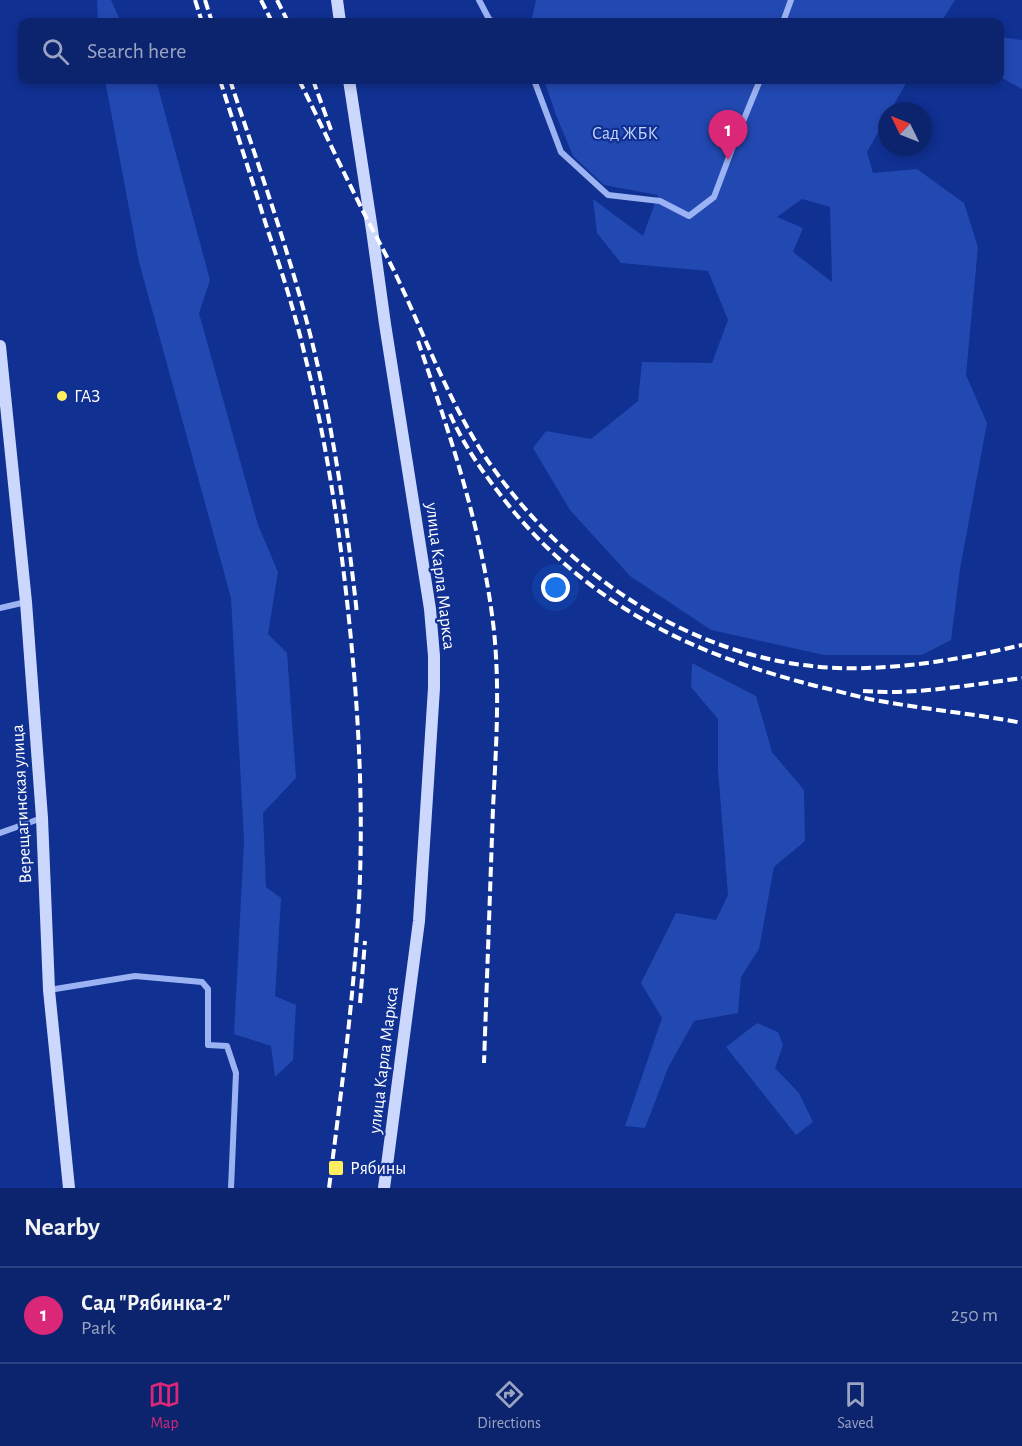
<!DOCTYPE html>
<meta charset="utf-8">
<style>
body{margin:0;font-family:"Alegreya Sans",sans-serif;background:#1a3076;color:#f1f3f6}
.compass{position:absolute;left:878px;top:102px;width:54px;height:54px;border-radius:50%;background:#0c246e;box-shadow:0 3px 9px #0003;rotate:313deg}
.you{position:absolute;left:556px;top:588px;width:21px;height:21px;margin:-15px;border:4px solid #fff;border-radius:50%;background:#1a73e8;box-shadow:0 0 0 9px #1a73e833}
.badge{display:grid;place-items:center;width:39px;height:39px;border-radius:50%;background:#db2777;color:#fff;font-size:20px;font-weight:700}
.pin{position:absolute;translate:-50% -50px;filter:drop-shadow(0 2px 3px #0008)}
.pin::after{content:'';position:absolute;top:32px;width:21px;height:18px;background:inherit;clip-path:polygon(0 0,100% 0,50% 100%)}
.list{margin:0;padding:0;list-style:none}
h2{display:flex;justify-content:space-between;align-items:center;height:78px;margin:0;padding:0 24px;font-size:26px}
h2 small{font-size:20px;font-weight:400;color:#9aa4c2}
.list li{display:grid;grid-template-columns:39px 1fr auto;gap:18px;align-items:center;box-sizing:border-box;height:96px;padding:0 24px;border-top:2px solid #2c4181}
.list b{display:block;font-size:22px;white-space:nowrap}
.list p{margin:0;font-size:20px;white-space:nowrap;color:#9aa4c2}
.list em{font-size:20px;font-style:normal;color:#9aa4c2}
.icon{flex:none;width:33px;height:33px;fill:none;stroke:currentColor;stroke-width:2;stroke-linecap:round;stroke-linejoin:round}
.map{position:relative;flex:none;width:1022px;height:1188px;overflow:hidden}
.search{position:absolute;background:#0c246e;box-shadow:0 3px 9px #0003;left:18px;right:18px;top:18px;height:66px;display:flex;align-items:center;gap:15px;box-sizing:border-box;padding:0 21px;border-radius:12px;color:#9aa4c2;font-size:22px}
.sheet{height:174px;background:#0c246e}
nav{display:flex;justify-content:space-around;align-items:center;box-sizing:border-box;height:84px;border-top:2px solid #2c4181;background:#0c246e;font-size:16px;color:#9aa4c2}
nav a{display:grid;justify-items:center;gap:3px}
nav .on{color:#db2777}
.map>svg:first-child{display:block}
</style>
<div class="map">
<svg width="1022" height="1188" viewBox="0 0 1022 1188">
<rect width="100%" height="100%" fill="#103092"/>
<g fill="#2248b1" fill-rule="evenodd">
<path d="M 97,0 L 111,0 L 121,22 L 98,22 Z"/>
<path d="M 536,0 L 955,0 L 941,22 L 531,22 Z"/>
<path d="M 1000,37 L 1022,40 L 1022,89 L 1000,77 Z"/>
<path d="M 105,80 L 156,80 L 210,280 L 199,313 L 258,525 L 278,572 L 268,634 L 287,653 L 296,778 L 263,813 L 266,887 L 281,898 L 275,996 L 296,1005 L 293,1060 L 275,1077 L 271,1046 L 234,1034 L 244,841 L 231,598 L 139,262 Z"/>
<path d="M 544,80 L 908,80 L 890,111 L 887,111 L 887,117 L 867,152 L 873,173 L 917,169 L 964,203 L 978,247 L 966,375 L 987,423 L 960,569 L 951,640 L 922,655 L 824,655 L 711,630 L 630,576 L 570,510 L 533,448 L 546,431 L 591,439 L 638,401 L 642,362 L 712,363 L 728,320 L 708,271 L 621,263 L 597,233 L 593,199 L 643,236 L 658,195 L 604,185 L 573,156 L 556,115 ZM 802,199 L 830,207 L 832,282 L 793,252 L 803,228 L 777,217 Z"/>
<path d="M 692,663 L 756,696 L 772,752 L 804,790 L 805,841 L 774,867 L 759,949 L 741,977 L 738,1013 L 694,1021 L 668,1068 L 645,1128 L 625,1126 L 662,1018 L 641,983 L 676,913 L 716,920 L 728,895 L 718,770 L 718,719 L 691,687 Z"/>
<path d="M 757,1023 L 778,1032 L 783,1045 L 775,1068 L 799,1093 L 813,1122 L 796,1135 L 726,1047 Z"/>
</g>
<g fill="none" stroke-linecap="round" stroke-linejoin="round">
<g stroke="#9cb3f3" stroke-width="6">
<path d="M 479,0 L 489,19 L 493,22"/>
<path d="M 783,22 L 791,0"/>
<path d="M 534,80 L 561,152 L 608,195 L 660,201 L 689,216 L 714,197 L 735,141 L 760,80"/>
<path d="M 0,608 L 26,602"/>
<path d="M 0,833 L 42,818"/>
<path d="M 49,990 L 135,976 L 202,982 L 208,989 L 208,1045 L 227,1046 L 236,1073 L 231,1188"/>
</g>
<g stroke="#cbd7fd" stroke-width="12">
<path d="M 337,0 L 340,22"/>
<path d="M 349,80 L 372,230 L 385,324 L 430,609 L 434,656 L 434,688 L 419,921 L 384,1188"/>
<path d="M 0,346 L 26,602 L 42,818 L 49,990 L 69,1188"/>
</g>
<g stroke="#fff" stroke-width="4" stroke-dasharray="10 4.5" stroke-linecap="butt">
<path d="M 195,0 L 202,22"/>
<path d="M 205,0 L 212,22"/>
<path d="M 261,0 L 272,22"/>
<path d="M 277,0 L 288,22"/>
<path d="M 220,80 C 236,130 252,180 268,231 C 282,272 295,313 305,356 C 325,436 338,519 347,601 C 358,700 364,801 359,901 C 354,997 341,1093 329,1188"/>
<path d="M 230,80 C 261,174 296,270 318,367 C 336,449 348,531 357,614"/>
<path d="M 299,80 C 319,120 338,161 358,201 C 370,226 384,250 396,275 C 424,334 447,397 482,452 C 561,572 692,662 837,668 C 899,670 962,659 1022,645"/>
<path d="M 313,80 L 331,130"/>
<path d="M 418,341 C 450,435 483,531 494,631 C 500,690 496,749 493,808 C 490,893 487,978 484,1063"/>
<path d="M 450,414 C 464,446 484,474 506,502 C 588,605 691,654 816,686 C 834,690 852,695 869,699 C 920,709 971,713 1022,723"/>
<path d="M 863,691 C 916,695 970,685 1022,678"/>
<path d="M 360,1003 L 365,941"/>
</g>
</g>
<g fill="#ffef5e" stroke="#103092" stroke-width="2">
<circle cx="62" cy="396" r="6"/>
<rect x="328" y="1160" width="16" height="16" rx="3"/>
</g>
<g text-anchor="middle" stroke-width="4.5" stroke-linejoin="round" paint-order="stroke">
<g font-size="18" fill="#c3d3fe" stroke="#103092">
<text x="625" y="139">Сад ЖБК</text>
</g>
<g font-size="18" fill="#fff" stroke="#103092" text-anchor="start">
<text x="74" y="402">ГАЗ</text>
<text x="350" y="1174">Рябины</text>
</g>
<g font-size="18" fill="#fff" stroke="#103092">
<text transform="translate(441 576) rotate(83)" y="6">улица Карла Маркса</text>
<text transform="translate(21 804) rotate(-93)" y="6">Верещагинская улица</text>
<text transform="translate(383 1060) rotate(-83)" y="6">улица Карла Маркса</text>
</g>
</g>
</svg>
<svg class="compass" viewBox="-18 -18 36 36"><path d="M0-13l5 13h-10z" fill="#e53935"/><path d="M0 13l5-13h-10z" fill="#9aa4c2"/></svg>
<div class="you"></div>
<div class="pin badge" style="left:728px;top:160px">1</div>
<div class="search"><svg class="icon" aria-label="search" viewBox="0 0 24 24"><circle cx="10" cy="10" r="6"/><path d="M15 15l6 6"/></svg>Search here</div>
</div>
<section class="sheet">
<h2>Nearby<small></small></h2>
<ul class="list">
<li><span class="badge">1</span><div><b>Сад &quot;Рябинка-2&quot;</b><p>Park</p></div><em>250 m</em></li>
</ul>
</section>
<nav>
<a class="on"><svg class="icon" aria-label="map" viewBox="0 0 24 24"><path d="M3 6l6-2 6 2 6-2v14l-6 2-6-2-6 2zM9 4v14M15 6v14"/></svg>Map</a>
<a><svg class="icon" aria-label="directions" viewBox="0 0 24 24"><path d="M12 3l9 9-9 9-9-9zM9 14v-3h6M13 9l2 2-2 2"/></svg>Directions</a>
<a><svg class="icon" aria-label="saved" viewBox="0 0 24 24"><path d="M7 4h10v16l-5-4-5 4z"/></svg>Saved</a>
</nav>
